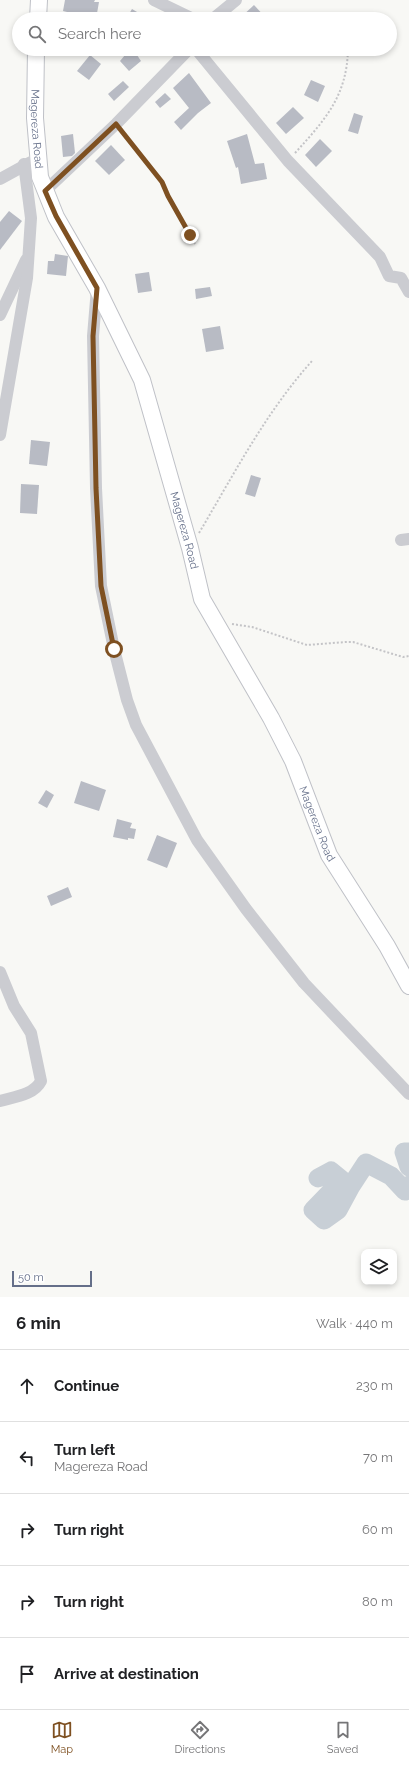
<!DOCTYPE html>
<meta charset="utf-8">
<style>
body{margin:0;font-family:Raleway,sans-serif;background:#f6f6f6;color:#202124}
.controls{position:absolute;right:12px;bottom:12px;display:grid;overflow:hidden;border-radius:8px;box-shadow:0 2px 6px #0003}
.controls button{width:36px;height:36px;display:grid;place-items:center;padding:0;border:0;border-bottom:1px solid #e0e0e0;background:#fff;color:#202124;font:20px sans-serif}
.scale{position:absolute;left:12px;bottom:10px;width:80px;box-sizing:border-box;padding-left:4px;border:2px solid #656f89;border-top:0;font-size:11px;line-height:14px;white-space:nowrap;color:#656f89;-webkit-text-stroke:3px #fff;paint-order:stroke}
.stop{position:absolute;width:12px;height:12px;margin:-9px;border:3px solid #7e5021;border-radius:50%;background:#fff}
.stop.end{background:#7e5021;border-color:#fff;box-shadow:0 1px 4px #0008}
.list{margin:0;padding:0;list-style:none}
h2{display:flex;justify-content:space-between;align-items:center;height:52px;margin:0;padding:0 16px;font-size:17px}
h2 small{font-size:13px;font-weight:400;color:#757577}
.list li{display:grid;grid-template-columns:26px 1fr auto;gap:12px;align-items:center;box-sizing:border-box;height:72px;padding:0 16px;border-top:1px solid #e0e0e0}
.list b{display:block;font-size:15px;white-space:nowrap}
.list p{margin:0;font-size:13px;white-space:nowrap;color:#757577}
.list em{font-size:13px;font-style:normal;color:#757577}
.icon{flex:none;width:22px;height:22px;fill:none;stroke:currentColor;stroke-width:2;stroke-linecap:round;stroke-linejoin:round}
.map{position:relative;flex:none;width:409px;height:1297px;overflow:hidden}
.search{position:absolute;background:#fff;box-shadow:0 2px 6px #0003;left:12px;right:12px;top:12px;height:44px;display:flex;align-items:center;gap:10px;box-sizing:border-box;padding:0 14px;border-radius:22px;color:#757577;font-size:15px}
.sheet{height:412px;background:#fff}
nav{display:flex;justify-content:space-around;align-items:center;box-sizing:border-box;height:56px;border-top:1px solid #e0e0e0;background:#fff;font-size:11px;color:#757577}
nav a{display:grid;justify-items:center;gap:2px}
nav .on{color:#7e5021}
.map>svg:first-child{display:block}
</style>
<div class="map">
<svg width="409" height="1297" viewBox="0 0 409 1297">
<rect width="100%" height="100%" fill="#f8f8f5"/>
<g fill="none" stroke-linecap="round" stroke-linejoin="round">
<g stroke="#c8cfd6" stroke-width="19">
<path d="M 409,1152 L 404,1152 L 409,1167"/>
<path d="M 318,1178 L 331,1171 L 342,1180 L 313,1210 L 324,1220 L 338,1210 L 351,1186 L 366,1163 L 391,1176 L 405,1191 L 409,1185"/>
</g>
</g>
<g fill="#b8bbc4">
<path d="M 65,0 L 95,0 L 94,2 L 99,2 L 96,19 L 63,11 Z"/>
<path d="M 254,5 L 267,19 L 239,19 Z"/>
<path d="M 132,9 L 149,19 L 126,19 Z"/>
<path d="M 130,49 L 144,49 L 137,55 L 141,61 L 129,71 L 120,61 Z"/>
<path d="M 90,55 L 101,64 L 89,80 L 77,71 Z"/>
<path d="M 189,73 L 211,103 L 198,113 L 181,130 L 174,122 L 189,108 L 173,88 Z"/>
<path d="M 311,80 L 325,86 L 318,102 L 304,95 Z"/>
<path d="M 123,81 L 129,87 L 114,101 L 108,94 Z"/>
<path d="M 165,93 L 171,99 L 160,108 L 155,102 Z"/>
<path d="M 293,107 L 304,118 L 286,134 L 276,123 Z"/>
<path d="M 354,113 L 363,116 L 358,134 L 348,131 Z"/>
<path d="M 73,134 L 75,153 L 72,156 L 63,157 L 61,136 Z"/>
<path d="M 247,134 L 255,164 L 264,163 L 267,179 L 241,184 L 238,167 L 236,168 L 227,141 Z"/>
<path d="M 320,139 L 332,151 L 316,167 L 305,155 Z"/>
<path d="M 111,145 L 125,160 L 109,175 L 95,161 Z"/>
<path d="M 9,211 L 22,221 L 0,250 L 0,222 Z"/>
<path d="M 55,254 L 68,256 L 66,276 L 47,274 L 48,261 L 54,261 Z"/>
<path d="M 149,272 L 152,291 L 138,293 L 135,274 Z"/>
<path d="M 210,287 L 212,296 L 196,299 L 195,289 Z"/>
<path d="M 220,326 L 224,349 L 206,352 L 202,329 Z"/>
<path d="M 31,440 L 50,442 L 47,466 L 29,464 Z"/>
<path d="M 251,475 L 261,478 L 255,497 L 245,494 Z"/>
<path d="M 21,484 L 39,485 L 37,514 L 20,513 Z"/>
<path d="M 81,781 L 106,790 L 99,811 L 74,803 Z"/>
<path d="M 46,790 L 54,795 L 47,808 L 38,803 Z"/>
<path d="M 117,819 L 132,823 L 130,828 L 136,829 L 134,839 L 128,838 L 128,840 L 113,837 Z"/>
<path d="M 157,835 L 177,843 L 167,868 L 147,860 Z"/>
<path d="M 68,887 L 72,897 L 51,906 L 47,896 Z"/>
</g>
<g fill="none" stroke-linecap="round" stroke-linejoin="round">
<defs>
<g id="secondary">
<path d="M 38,19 L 39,0"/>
<path id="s1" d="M 36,49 L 35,118 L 40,177 L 56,217 L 97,288 L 142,380 L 190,548 L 202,599 L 271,718 L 293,761 L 329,855 L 387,946 L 409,986"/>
</g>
</defs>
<use href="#secondary" stroke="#bfc1c7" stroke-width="18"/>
<g stroke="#c4c4c7" stroke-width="2" stroke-dasharray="2 2" stroke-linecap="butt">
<path d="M 349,19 L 349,17"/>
<path d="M 123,133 L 162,182 L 168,197 L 195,244"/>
<path d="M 295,153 C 325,120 347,96 348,49"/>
<path d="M 199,533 C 234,474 266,412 312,361"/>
<path d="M 232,624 L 252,627 L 307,645 L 346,642 L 353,642 L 403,657 L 409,656"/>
</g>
<g stroke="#cbccd1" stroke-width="12">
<path d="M 154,0 L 193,19"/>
<path d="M 213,19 L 236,0"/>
<path d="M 196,49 L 288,161 L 380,257 L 389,276 L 401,278 L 409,292"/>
<path d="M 0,179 L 31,162"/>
<path d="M 45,191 L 116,124 L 189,49"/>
<path d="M 97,288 L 93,336 L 96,488 L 101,586 L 114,649 L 127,700 L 136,725 L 197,840 L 246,909 L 304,983 L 409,1094"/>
<path d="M 0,315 L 26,260"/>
<path d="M 0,435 L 27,278 L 31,218 L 24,164"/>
<path d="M 401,540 L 409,539"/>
<path d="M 0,972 L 14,1006 L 31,1033 L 41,1081 C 34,1095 14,1097 0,1101"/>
</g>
<use href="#secondary" stroke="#fff" stroke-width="16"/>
</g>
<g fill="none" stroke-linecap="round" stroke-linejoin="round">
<path stroke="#7e5021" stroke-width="5" d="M 114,649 L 101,586 L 96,488 L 93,336 L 97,288 L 56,216 L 45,191 L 116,124 L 162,182 L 168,196 L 190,235"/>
</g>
<g text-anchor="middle" stroke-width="4" stroke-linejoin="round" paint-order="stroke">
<g font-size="11" fill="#656f89" stroke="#fff">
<text dy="4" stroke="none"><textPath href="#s1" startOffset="80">Magereza Road</textPath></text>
<text dy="4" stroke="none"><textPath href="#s1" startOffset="512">Magereza Road</textPath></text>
<text dy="4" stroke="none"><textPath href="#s1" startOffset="836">Magereza Road</textPath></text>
</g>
</g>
</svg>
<div class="controls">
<button><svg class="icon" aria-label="layers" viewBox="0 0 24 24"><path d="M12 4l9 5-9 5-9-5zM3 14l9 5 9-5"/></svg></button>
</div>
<div class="scale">50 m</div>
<div class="stop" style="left:114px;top:649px"></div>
<div class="stop end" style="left:190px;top:235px"></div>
<div class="search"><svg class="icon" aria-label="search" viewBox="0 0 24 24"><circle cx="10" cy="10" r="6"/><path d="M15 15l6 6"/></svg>Search here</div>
</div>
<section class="sheet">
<h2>6 min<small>Walk · 440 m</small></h2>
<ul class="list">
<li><svg class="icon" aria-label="ahead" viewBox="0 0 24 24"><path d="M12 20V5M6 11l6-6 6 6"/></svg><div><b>Continue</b></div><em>230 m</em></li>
<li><svg class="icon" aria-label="left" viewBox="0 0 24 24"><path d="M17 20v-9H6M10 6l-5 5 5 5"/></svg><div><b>Turn left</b><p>Magereza Road</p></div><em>70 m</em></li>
<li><svg class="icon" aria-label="right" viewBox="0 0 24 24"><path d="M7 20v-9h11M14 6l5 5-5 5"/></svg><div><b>Turn right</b></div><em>60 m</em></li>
<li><svg class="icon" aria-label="right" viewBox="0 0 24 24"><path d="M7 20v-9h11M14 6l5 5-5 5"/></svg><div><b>Turn right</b></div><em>80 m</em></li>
<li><svg class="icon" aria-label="arrive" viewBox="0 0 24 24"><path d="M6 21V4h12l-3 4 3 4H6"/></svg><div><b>Arrive at destination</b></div></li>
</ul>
</section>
<nav>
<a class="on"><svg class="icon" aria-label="map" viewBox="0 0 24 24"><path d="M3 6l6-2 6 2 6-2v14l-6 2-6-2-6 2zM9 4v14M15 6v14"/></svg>Map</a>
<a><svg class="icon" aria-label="directions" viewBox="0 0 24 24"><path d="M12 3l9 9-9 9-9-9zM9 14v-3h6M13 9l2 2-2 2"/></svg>Directions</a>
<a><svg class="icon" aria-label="saved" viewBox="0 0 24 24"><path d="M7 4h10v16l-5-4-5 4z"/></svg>Saved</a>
</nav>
